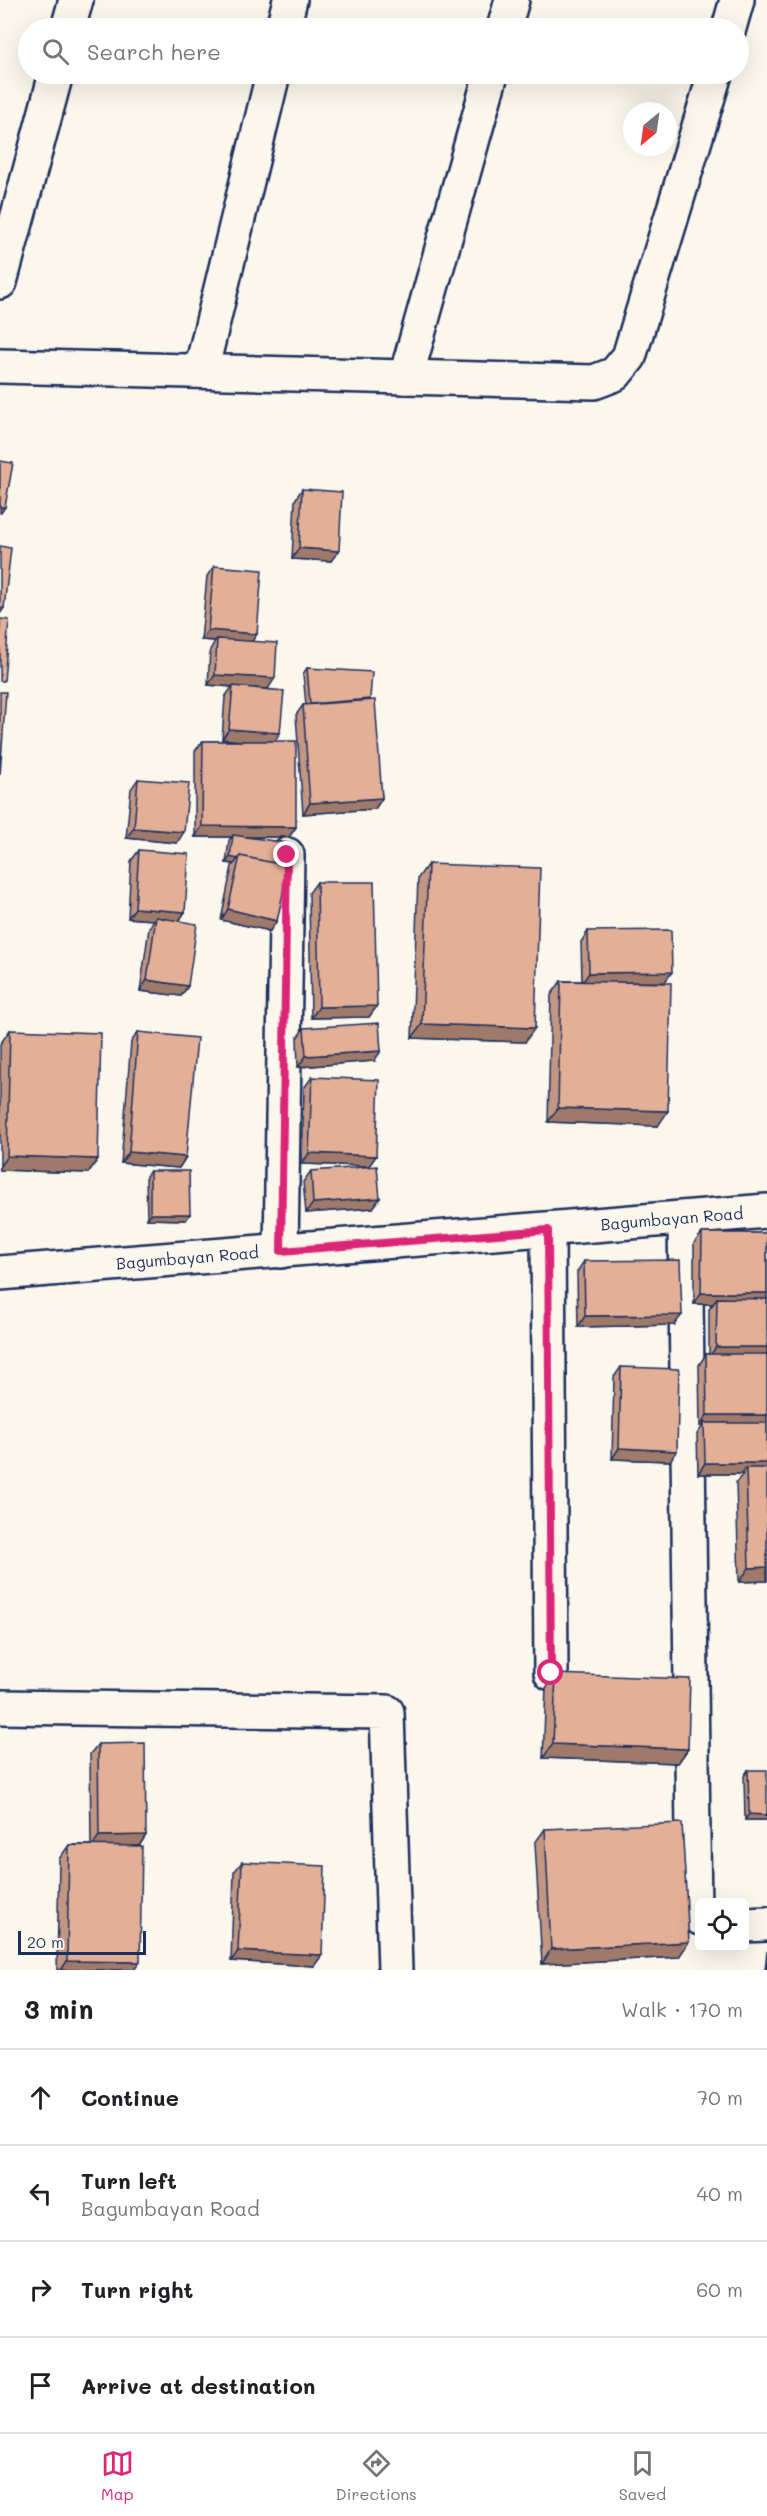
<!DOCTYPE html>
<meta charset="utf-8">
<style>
body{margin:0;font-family:Mali,sans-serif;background:#f2f2f2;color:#202124}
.controls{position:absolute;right:18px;bottom:18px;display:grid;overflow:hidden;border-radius:9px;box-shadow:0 6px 24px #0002}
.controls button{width:54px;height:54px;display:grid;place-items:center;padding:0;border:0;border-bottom:2px solid #e0e0e0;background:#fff;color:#202124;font:30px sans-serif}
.compass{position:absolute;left:623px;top:102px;width:54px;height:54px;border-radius:50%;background:#fff;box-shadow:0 6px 24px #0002;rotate:209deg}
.scale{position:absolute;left:18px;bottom:15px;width:128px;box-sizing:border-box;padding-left:6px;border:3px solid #1b2f5e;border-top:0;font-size:16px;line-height:21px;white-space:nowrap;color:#1b2f5e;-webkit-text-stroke:4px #fbf7ec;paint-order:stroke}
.stop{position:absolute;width:18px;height:18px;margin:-14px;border:4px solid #db2777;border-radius:50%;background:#fff}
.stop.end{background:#db2777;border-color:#fff;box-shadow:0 2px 6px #0008}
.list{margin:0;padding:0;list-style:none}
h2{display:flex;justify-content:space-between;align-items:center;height:78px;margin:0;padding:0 24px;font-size:26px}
h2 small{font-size:20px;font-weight:400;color:#757577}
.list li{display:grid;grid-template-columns:39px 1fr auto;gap:18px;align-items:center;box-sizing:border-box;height:96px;padding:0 24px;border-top:2px solid #e0e0e0}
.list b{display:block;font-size:22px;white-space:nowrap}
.list p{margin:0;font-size:20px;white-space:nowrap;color:#757577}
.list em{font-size:20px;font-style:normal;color:#757577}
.icon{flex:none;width:33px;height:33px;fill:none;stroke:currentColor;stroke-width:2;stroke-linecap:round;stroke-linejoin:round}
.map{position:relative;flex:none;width:767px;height:1970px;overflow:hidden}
.search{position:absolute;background:#fff;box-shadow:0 6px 24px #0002;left:18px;right:18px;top:18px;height:66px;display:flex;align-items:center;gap:15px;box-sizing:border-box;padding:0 21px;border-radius:33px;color:#757577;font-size:22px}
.sheet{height:462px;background:#fff}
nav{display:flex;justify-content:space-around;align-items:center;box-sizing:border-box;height:84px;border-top:2px solid #e0e0e0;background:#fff;font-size:16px;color:#757577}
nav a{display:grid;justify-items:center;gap:3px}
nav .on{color:#db2777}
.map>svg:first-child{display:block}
</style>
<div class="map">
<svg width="767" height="1970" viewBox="0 0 767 1970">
<rect width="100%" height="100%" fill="#fbf7ec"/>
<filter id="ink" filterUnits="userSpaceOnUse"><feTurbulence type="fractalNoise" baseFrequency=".0167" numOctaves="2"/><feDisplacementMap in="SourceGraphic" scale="12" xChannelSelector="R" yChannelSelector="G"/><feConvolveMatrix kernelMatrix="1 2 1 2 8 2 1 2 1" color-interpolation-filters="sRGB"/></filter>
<g filter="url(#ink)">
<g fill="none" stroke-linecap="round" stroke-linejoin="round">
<defs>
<g id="minor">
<path d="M 68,28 L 76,0"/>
<path d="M 283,28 L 290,0"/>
<path d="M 504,28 L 512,0"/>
<path d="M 729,28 L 737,0"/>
<path d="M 0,282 L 56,74"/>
<path d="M 0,366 L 594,382 L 615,374 L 629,357 L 715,74"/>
<path d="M 201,371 L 273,74"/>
<path d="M 406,377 L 491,74"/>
<path d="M 685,1219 L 694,1912 L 700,1918"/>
<path d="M 548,1230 L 551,1673"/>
<path d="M 281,1251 L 287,855"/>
<path id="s1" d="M 0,1273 L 767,1211"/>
<path d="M 0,1707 L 387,1712 L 395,1970"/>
<path d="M 744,1925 L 767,1924"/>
</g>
</defs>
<use href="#minor" stroke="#1b2f5e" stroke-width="38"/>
<use href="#minor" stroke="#fbf7ec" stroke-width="33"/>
</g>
<g fill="#c39682" stroke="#1b2f5e" stroke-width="1.5">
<path d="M 302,489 L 331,561 L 292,559 L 295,500 Z"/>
<path d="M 214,566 L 257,634 L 252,641 L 268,689 L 245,687 L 275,741 L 296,827 L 289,837 L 247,837 L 270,931 L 221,920 L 232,866 L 234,864 L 226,863 L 229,840 L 232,837 L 195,837 L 195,751 L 203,741 L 242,741 L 222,739 L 225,697 L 232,687 L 208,685 L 210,650 L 215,641 L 201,640 L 207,576 Z"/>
<path d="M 307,668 L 370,699 L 382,798 L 375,809 L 303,814 L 296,715 L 303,705 L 306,705 L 303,674 Z"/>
<path d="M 138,779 L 177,843 L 126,838 L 131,789 Z"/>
<path d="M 139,850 L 185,912 L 179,921 L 188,986 L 181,996 L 140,991 L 149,928 L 154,920 L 128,918 L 131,861 Z"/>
<path d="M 428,864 L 525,1042 L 412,1038 L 418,878 Z"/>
<path d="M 317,882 L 377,1006 L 369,1017 L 311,1018 L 309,893 Z"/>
<path d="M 588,931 L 665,982 L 637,983 L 658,1126 L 548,1122 L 551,995 L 561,981 L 582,981 L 581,942 Z"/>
<path d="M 304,1028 L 374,1061 L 298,1067 L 297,1038 Z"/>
<path d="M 10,1030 L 98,1159 L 88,1173 L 0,1170 L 0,1044 Z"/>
<path d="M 138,1032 L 186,1157 L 179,1168 L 121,1163 L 131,1042 Z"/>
<path d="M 312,1077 L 376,1156 L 369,1166 L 302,1164 L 304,1088 Z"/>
<path d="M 150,1171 L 190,1214 L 186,1220 L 147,1219 L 146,1176 Z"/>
<path d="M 311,1171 L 380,1198 L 373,1208 L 306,1213 L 303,1182 Z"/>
<path d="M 702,1233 L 767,1233 L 767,1581 L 739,1582 L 736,1482 L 743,1474 L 698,1474 L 697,1434 L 703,1426 L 700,1426 L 699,1365 L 706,1354 L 709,1354 L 709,1309 L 713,1304 L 694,1304 L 694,1243 Z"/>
<path d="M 584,1261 L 674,1325 L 578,1327 L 577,1272 Z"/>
<path d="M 621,1367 L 670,1461 L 612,1459 L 614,1377 Z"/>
<path d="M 556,1674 L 688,1749 L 678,1763 L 543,1758 L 546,1688 Z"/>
<path d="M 98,1744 L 146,1835 L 139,1846 L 134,1970 L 57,1970 L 59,1859 L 69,1845 L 91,1845 L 90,1754 Z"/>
<path d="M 748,1770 L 767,1820 L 745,1820 L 744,1776 Z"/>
<path d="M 545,1829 L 679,1957 L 542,1964 L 535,1843 Z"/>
<path d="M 242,1862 L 322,1955 L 314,1966 L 231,1961 L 234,1872 Z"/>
<path d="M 767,1951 L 767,1970 L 765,1970 Z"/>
</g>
<g fill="#9f7a6a" stroke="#1b2f5e" stroke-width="1.5">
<path d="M 0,507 L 5,507 L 1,513 L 0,513 Z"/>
<path d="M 299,548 L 339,551 L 331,561 L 292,559 Z"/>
<path d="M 0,608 L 4,608 L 0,614 Z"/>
<path d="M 208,630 L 257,634 L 250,644 L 217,639 L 215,641 L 201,640 Z"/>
<path d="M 215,675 L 275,678 L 268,689 L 208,685 Z"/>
<path d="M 229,729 L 280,733 L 273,744 L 222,739 Z"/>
<path d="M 382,798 L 375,809 L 303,814 L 310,803 Z"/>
<path d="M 202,826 L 296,827 L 289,837 L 233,837 L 233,835 L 232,837 L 195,837 Z"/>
<path d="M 134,828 L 184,832 L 177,843 L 126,838 Z"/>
<path d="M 230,857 L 238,859 L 234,864 L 226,863 Z"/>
<path d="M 135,908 L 185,912 L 178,922 L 156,917 L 154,920 L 128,918 Z"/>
<path d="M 228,909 L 277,921 L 270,931 L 221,920 Z"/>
<path d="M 672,972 L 665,982 L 582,983 L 589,973 Z"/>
<path d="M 147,980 L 188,986 L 181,996 L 140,991 Z"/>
<path d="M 377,1006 L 369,1017 L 311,1018 L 319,1007 Z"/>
<path d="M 422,1024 L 535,1028 L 525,1042 L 412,1038 Z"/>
<path d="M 381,1051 L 374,1061 L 298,1067 L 306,1056 Z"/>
<path d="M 558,1108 L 668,1111 L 658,1126 L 548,1122 Z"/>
<path d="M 129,1152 L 186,1157 L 179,1168 L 121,1163 Z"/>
<path d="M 309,1153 L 376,1156 L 369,1166 L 302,1164 Z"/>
<path d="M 7,1156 L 98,1159 L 88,1173 L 0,1170 L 0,1166 Z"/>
<path d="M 380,1198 L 373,1208 L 306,1213 L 313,1203 Z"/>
<path d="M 150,1214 L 190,1214 L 186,1220 L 147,1219 Z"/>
<path d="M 701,1293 L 767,1293 L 767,1304 L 717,1298 L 713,1304 L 694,1304 Z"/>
<path d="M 682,1315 L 674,1325 L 578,1327 L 585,1316 Z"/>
<path d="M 716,1347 L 767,1347 L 767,1358 L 709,1357 Z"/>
<path d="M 707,1415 L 767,1415 L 767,1425 L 704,1423 L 703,1426 L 700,1426 Z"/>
<path d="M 619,1448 L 677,1451 L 670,1461 L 612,1459 Z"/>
<path d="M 705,1463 L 767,1463 L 767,1474 L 746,1468 L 742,1474 L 698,1474 Z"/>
<path d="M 767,1567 L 767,1581 L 739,1582 L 749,1568 Z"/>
<path d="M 553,1744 L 688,1749 L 678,1763 L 543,1758 Z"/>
<path d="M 749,1814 L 767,1815 L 767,1820 L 745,1820 Z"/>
<path d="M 146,1835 L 139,1846 L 92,1846 L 99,1836 Z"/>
<path d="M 689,1942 L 679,1957 L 542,1964 L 551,1949 Z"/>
<path d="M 238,1951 L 322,1955 L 314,1966 L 231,1961 Z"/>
<path d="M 67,1961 L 140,1962 L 134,1970 L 61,1970 Z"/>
</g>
<g fill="#e3af97" stroke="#1b2f5e" stroke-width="1.5">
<path d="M 0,461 L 13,463 L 5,507 L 0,507 Z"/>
<path d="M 302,489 L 342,492 L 339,551 L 299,548 Z"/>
<path d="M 0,546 L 11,548 L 4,608 L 0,608 Z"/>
<path d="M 214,566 L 262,570 L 257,634 L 208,630 Z"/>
<path d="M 0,619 L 9,620 L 4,681 L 0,681 Z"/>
<path d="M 217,639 L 277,643 L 275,678 L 215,675 Z"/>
<path d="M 307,668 L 372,672 L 370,699 L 310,704 Z"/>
<path d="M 233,686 L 284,691 L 280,733 L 229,729 Z"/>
<path d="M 0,692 L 6,692 L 0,775 Z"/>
<path d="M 375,700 L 382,798 L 310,803 L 303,705 Z"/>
<path d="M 203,741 L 296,741 L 296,827 L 202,826 Z"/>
<path d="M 138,779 L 189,783 L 184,832 L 134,828 Z"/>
<path d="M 233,835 L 287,843 L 284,865 L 240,856 L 238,859 L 230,857 Z"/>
<path d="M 139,850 L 189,854 L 185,912 L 135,908 Z"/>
<path d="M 240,856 L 289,866 L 277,921 L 228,909 Z"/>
<path d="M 428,864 L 540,868 L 535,1028 L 422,1024 Z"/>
<path d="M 317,882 L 374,882 L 377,1006 L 319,1007 Z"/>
<path d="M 156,917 L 197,924 L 188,986 L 147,980 Z"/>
<path d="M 671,930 L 672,972 L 589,973 L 588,931 Z"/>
<path d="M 561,981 L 671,983 L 668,1111 L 558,1108 Z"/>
<path d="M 379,1023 L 381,1051 L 306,1056 L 304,1028 Z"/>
<path d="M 10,1030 L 101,1033 L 98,1159 L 7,1156 Z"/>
<path d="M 138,1032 L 197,1038 L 186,1157 L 129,1152 Z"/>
<path d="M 312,1077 L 379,1080 L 376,1156 L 309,1153 Z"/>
<path d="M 377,1166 L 380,1198 L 313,1203 L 311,1171 Z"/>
<path d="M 150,1171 L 189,1171 L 190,1214 L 150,1214 Z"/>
<path d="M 702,1233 L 767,1233 L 767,1293 L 701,1293 Z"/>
<path d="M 680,1260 L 682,1315 L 585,1316 L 584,1261 Z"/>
<path d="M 717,1298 L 767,1299 L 767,1347 L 716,1347 Z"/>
<path d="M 706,1354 L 767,1354 L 767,1415 L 707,1415 Z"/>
<path d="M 621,1367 L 679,1369 L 677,1451 L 619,1448 Z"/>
<path d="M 704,1423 L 767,1423 L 767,1463 L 705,1463 Z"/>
<path d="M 746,1468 L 767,1468 L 767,1567 L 749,1568 Z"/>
<path d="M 556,1674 L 690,1679 L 688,1749 L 553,1744 Z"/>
<path d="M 145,1743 L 146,1835 L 99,1836 L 98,1744 Z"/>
<path d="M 748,1770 L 767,1770 L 767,1815 L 749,1814 Z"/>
<path d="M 682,1823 L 689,1942 L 551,1949 L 545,1829 Z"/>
<path d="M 69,1845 L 142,1846 L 140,1962 L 67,1961 Z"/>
<path d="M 242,1862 L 325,1866 L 322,1955 L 238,1951 Z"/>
</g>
</g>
<g fill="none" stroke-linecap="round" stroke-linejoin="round" filter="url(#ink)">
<path stroke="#db2777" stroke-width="8" d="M 287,855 L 281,1251 L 548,1230 L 551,1673"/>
</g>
<g text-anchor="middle" stroke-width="4.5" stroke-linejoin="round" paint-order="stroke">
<g font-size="16" fill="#1b2f5e" stroke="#fbf7ec">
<text dy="6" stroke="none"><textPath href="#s1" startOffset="674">Bagumbayan Road</textPath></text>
<text dy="6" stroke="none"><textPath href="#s1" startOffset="188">Bagumbayan Road</textPath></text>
</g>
</g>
</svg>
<div class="controls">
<button><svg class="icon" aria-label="locate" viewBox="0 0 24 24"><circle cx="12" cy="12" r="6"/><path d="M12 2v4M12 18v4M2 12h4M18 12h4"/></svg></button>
</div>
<svg class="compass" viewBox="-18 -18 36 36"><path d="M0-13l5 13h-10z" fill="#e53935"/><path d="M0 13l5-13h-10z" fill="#757577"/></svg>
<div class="scale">20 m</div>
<div class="stop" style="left:551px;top:1673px"></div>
<div class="stop end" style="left:287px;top:855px"></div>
<div class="search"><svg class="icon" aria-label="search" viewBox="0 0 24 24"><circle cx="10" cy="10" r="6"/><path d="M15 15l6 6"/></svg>Search here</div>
</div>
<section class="sheet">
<h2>3 min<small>Walk · 170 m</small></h2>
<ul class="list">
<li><svg class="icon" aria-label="ahead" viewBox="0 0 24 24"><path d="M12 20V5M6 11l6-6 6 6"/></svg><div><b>Continue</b></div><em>70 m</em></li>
<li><svg class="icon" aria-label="left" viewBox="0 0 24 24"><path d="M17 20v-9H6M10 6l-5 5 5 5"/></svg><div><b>Turn left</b><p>Bagumbayan Road</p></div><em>40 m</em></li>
<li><svg class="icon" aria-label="right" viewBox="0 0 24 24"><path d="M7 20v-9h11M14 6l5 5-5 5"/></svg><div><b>Turn right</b></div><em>60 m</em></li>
<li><svg class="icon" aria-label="arrive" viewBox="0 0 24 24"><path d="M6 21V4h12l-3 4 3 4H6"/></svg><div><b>Arrive at destination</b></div></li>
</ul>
</section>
<nav>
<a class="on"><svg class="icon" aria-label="map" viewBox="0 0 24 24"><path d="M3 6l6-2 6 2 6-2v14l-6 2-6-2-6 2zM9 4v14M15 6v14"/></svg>Map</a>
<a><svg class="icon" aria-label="directions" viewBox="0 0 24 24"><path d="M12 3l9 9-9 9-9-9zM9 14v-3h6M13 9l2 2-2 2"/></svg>Directions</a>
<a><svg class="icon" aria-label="saved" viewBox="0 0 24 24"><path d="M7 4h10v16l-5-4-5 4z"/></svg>Saved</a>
</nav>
